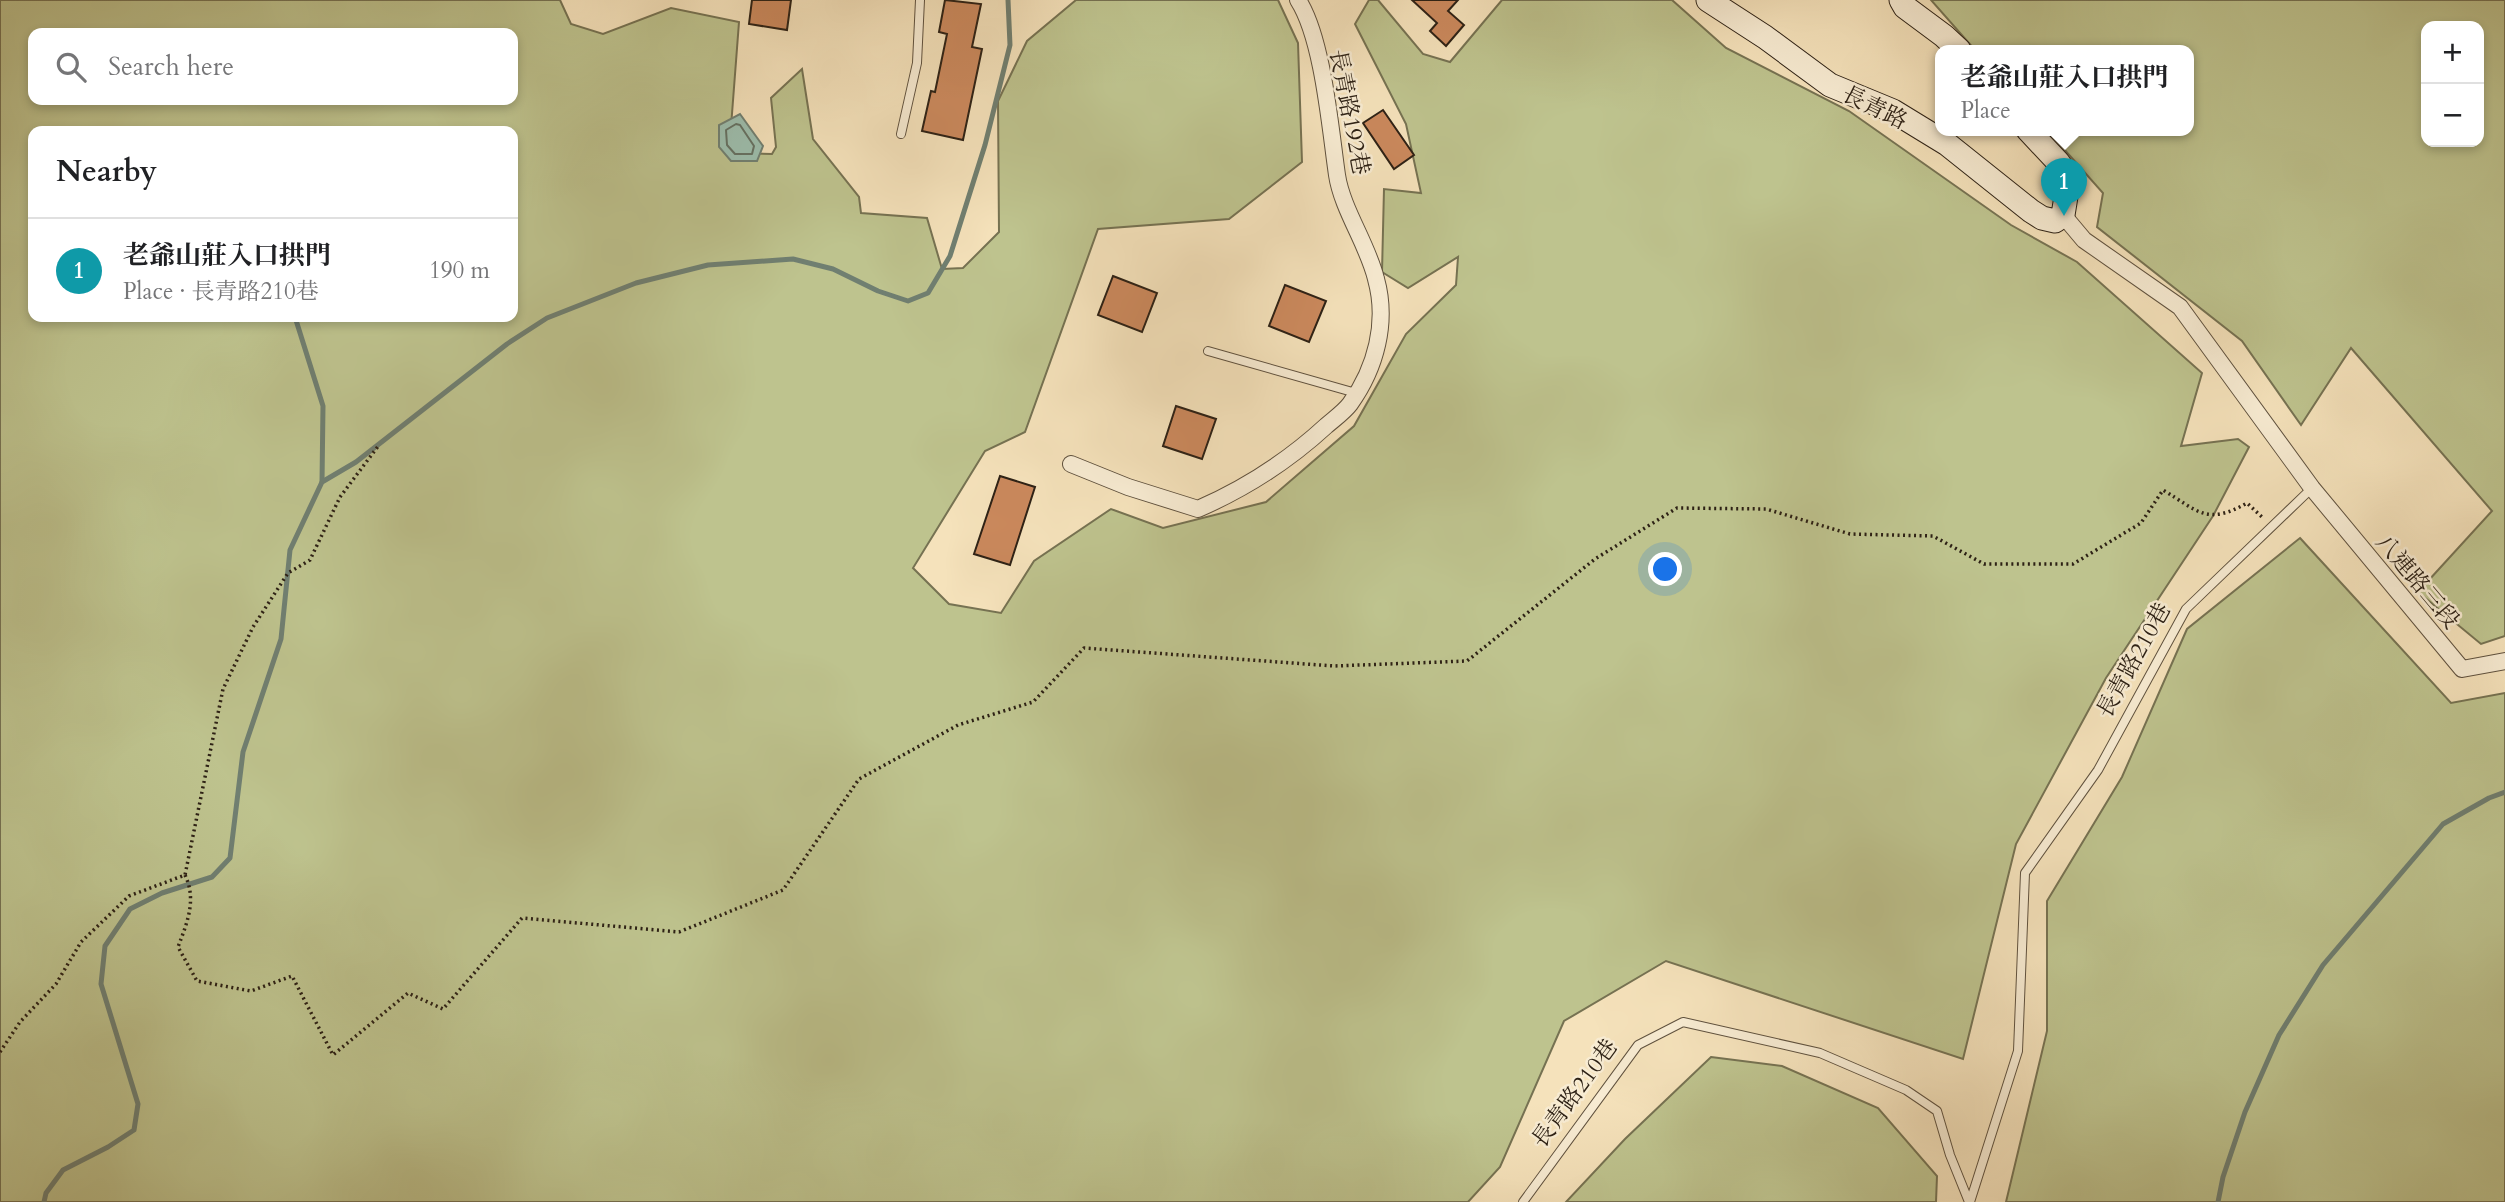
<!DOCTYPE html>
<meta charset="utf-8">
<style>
body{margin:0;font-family:Cardo,"Noto Serif TC",serif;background:#f6f6f6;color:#202124}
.controls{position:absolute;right:21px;top:21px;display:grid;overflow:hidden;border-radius:14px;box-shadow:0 4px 10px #0003}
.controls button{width:63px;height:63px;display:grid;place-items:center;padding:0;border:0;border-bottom:2px solid #e0e0e0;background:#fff;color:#202124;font:35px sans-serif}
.you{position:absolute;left:1666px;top:570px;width:24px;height:24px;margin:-18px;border:5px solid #fff;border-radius:50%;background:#1a73e8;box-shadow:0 0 0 10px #1a73e833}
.badge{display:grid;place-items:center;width:46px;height:46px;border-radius:50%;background:#8f2418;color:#fff;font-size:23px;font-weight:700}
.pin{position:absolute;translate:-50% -58px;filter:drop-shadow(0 2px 4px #0008)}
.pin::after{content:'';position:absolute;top:37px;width:24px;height:21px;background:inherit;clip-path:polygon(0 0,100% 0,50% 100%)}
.popup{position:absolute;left:1935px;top:45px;width:259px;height:91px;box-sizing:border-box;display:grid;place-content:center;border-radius:14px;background:#fff;filter:drop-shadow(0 2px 5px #0005);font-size:23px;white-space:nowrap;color:#757577}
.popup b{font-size:26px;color:#202124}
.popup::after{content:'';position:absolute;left:50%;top:100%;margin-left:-14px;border:14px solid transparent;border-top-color:#fff}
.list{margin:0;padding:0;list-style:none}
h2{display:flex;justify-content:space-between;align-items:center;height:91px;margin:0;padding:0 28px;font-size:30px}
h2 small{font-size:23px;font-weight:400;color:#757577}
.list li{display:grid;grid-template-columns:46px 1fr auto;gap:21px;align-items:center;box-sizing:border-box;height:105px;padding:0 28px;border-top:2px solid #e0e0e0}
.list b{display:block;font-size:26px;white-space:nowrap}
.list p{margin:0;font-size:23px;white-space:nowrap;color:#757577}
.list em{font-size:23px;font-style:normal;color:#757577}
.icon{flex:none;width:38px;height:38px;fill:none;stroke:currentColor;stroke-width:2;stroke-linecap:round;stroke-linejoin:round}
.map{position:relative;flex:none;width:2505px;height:1202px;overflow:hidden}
.search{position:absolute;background:#fff;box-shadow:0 4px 10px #0003;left:28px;top:28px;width:490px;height:77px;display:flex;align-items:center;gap:18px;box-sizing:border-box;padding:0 24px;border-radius:14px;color:#757577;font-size:26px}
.panel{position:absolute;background:#fff;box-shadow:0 4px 10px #0003;left:28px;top:126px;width:490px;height:196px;border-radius:14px}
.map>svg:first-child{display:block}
</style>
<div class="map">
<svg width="2505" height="1202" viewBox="0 0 2505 1202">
<rect width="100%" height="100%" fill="#f5e2bb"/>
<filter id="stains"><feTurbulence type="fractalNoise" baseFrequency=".00286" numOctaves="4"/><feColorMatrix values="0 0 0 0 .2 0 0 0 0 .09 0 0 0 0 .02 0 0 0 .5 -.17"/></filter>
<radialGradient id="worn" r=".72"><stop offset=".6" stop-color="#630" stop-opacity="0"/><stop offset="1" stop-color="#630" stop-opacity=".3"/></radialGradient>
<g fill="#bec38e" stroke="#767252" stroke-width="2" fill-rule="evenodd">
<path d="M 0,0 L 560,0 L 571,24 L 603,34 L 671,8 L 739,22 L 729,153 L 772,154 L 776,147 L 771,98 L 802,69 L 813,139 L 859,197 L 861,213 L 927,218 L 942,269 L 963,268 L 999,232 L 998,101 L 1027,41 L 1076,0 L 1278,0 L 1298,43 L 1302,162 L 1229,219 L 1098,229 L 1025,432 L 985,451 L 913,568 L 949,604 L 1001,613 L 1034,561 L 1111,509 L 1163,528 L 1266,502 L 1354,426 L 1406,334 L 1456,285 L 1458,257 L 1408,288 L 1382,272 L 1384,189 L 1421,193 L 1406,124 L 1355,24 L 1369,0 L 1378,0 L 1423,54 L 1450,62 L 1502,0 L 1672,0 L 1726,48 L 1849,111 L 2011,225 L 2077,262 L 2202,373 L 2181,446 L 2238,439 L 2249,447 L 2213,516 L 2106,678 L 2016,844 L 1963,1059 L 1666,961 L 1564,1021 L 1500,1167 L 1468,1202 L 0,1202 ZM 33,33 L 513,33 L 513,100 L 33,100 ZM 33,131 L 513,131 L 513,317 L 33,317 Z"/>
<path d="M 1931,0 L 2505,0 L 2505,636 L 2481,644 L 2418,592 L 2492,511 L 2351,348 L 2301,425 L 2242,341 L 2097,227 L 2103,193 L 2047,130 L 2188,130 L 2188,50 L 1975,50 ZM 2479,26 L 2479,142 L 2426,142 L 2426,26 Z"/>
<path d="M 2300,538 L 2451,703 L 2505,693 L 2505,1202 L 2006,1202 L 2047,1031 L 2047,901 L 2122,777 L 2187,629 Z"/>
<path d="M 1711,1057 L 1782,1066 L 1878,1108 L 1937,1176 L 1936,1202 L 1566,1202 L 1625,1139 Z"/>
</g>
<path fill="#9cbeae" stroke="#707f71" stroke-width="2" d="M 740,114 L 763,146 L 757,161 L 731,161 L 719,147 L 719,125 Z"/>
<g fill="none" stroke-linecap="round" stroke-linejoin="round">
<path stroke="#647062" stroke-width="2" d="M 736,124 L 740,125 L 754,146 L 752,154 L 735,154 L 727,145 L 726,130 Z"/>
<g stroke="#707f71" stroke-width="5">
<path d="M 295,317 L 323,406 L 322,482"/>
<path d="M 44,1202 L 46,1193 L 63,1170 L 108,1147 L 134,1130 L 138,1104 L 101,984 L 105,946 L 130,909 L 162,893 L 212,877 L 230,858 L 243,752 L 281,639 L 290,550 L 322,482 L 356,462 L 507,344 L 547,318 L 636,283 L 708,265 L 793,259 L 833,269 L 878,291 L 908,301 L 928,293 L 950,256 L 985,145 L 1010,45 L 1008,0"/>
<path d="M 2218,1202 L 2223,1177 L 2245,1112 L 2279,1035 L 2323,965 L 2443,824 L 2489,798 L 2505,792"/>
</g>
</g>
<g fill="#cb895d" stroke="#2d2115" stroke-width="2">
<path d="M 752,0 L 791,0 L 787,30 L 749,24 Z"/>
<path d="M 945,0 L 981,4 L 972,47 L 982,49 L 963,140 L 922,131 L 931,91 L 935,92 L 947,34 L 939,32 Z"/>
<path d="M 1412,0 L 1458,0 L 1448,11 L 1464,25 L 1446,46 L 1430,31 L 1437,23 Z"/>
<path d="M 1383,110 L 1414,155 L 1394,169 L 1363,123 Z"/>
<path d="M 1113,276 L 1157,293 L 1142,332 L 1098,315 Z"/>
<path d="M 1285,285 L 1326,301 L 1309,342 L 1269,326 Z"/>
<path d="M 1176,406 L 1216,419 L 1202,459 L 1163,446 Z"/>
<path d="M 1000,476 L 1035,487 L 1010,565 L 974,554 Z"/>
</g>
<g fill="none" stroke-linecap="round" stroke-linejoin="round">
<defs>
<g id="lane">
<path d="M 901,134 L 917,63 L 920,0"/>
<path d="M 1208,351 L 1356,393"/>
<path d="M 1523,1202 L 1638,1045 L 1683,1022 L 1820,1053 L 1906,1090 L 1937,1111 L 1950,1155 L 1969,1202"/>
<path d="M 1970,1202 L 2018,1051 L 2025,873 L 2098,770 L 2186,609 L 2312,488"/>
</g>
<g id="street">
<path d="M 2063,215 L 2084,240 L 2180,307 L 2312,488 L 2462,669 L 2505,661"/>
<path d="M 1071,464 L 1128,487 L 1198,509 C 1246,488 1288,461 1326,426 C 1334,419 1344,412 1350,404 C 1376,368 1388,322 1376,279 C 1368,245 1342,209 1337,175 C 1330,127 1323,39 1298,0"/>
</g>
<g id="secondary">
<path d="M 1708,0 L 1765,37 L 1830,85 L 1893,111 L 1947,144 L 2031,211 L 2042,218 L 2055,221 L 2063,215 L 2069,178 L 2058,162 L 2028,130"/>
<path d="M 1901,0 L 1905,7 L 1944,36 L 1959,50"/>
</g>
</defs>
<use href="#lane" stroke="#5f513e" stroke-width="10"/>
<use href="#street" stroke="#5f513e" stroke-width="18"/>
<use href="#secondary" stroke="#2d2115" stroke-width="25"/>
<g stroke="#2d2115" stroke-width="3.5" stroke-dasharray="2 3.5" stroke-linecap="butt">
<path d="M 185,875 C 197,900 187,923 178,947 L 197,981 L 251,991 L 292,976 L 333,1055 L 408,993 L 443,1009 L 522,918 L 679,932 L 783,890 L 859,779 L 958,725 L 1033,702 L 1084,648 L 1334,666 L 1467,661 L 1595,559 L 1677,508 L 1766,509 L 1850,534 L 1933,536 L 1984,564 L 2073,564 L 2141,523 L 2163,490 C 2198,511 2207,526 2247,503 L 2263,518"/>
<path d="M 0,1052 L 20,1022 L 56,984 L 81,942 L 129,896 L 185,875 L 223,689 L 253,627 L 288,573 L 310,560 L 340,497 L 379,445"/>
</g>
<use href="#lane" stroke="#f8ecd3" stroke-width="8"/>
<use href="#street" stroke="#f8ecd3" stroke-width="16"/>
<use href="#secondary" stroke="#f8ecd3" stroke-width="23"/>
</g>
<g text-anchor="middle" stroke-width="5" stroke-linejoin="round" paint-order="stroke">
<g font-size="23" fill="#2d2115" stroke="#f8ecd3">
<text transform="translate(1875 107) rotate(26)" y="8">長青路</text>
<text transform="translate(1350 112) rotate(79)" y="8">長青路192巷</text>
<text transform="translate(2418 581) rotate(50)" y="8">八連路三段</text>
<text transform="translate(2133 660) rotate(-61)" y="8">長青路210巷</text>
<text transform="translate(1574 1093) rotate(-54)" y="8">長青路210巷</text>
</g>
</g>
<rect width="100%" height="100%" filter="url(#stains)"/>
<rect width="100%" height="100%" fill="url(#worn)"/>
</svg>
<div class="controls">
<button>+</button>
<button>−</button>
</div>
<div class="you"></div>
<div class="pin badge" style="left:2064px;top:216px;background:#0f9aa8">1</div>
<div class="popup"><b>老爺山莊入口拱門</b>Place</div>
<div class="search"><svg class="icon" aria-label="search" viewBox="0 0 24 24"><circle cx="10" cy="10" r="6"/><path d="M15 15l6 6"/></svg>Search here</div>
<section class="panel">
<h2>Nearby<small></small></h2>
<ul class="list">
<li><span class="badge" style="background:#0f9aa8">1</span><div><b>老爺山莊入口拱門</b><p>Place · 長青路210巷</p></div><em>190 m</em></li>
</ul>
</section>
</div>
